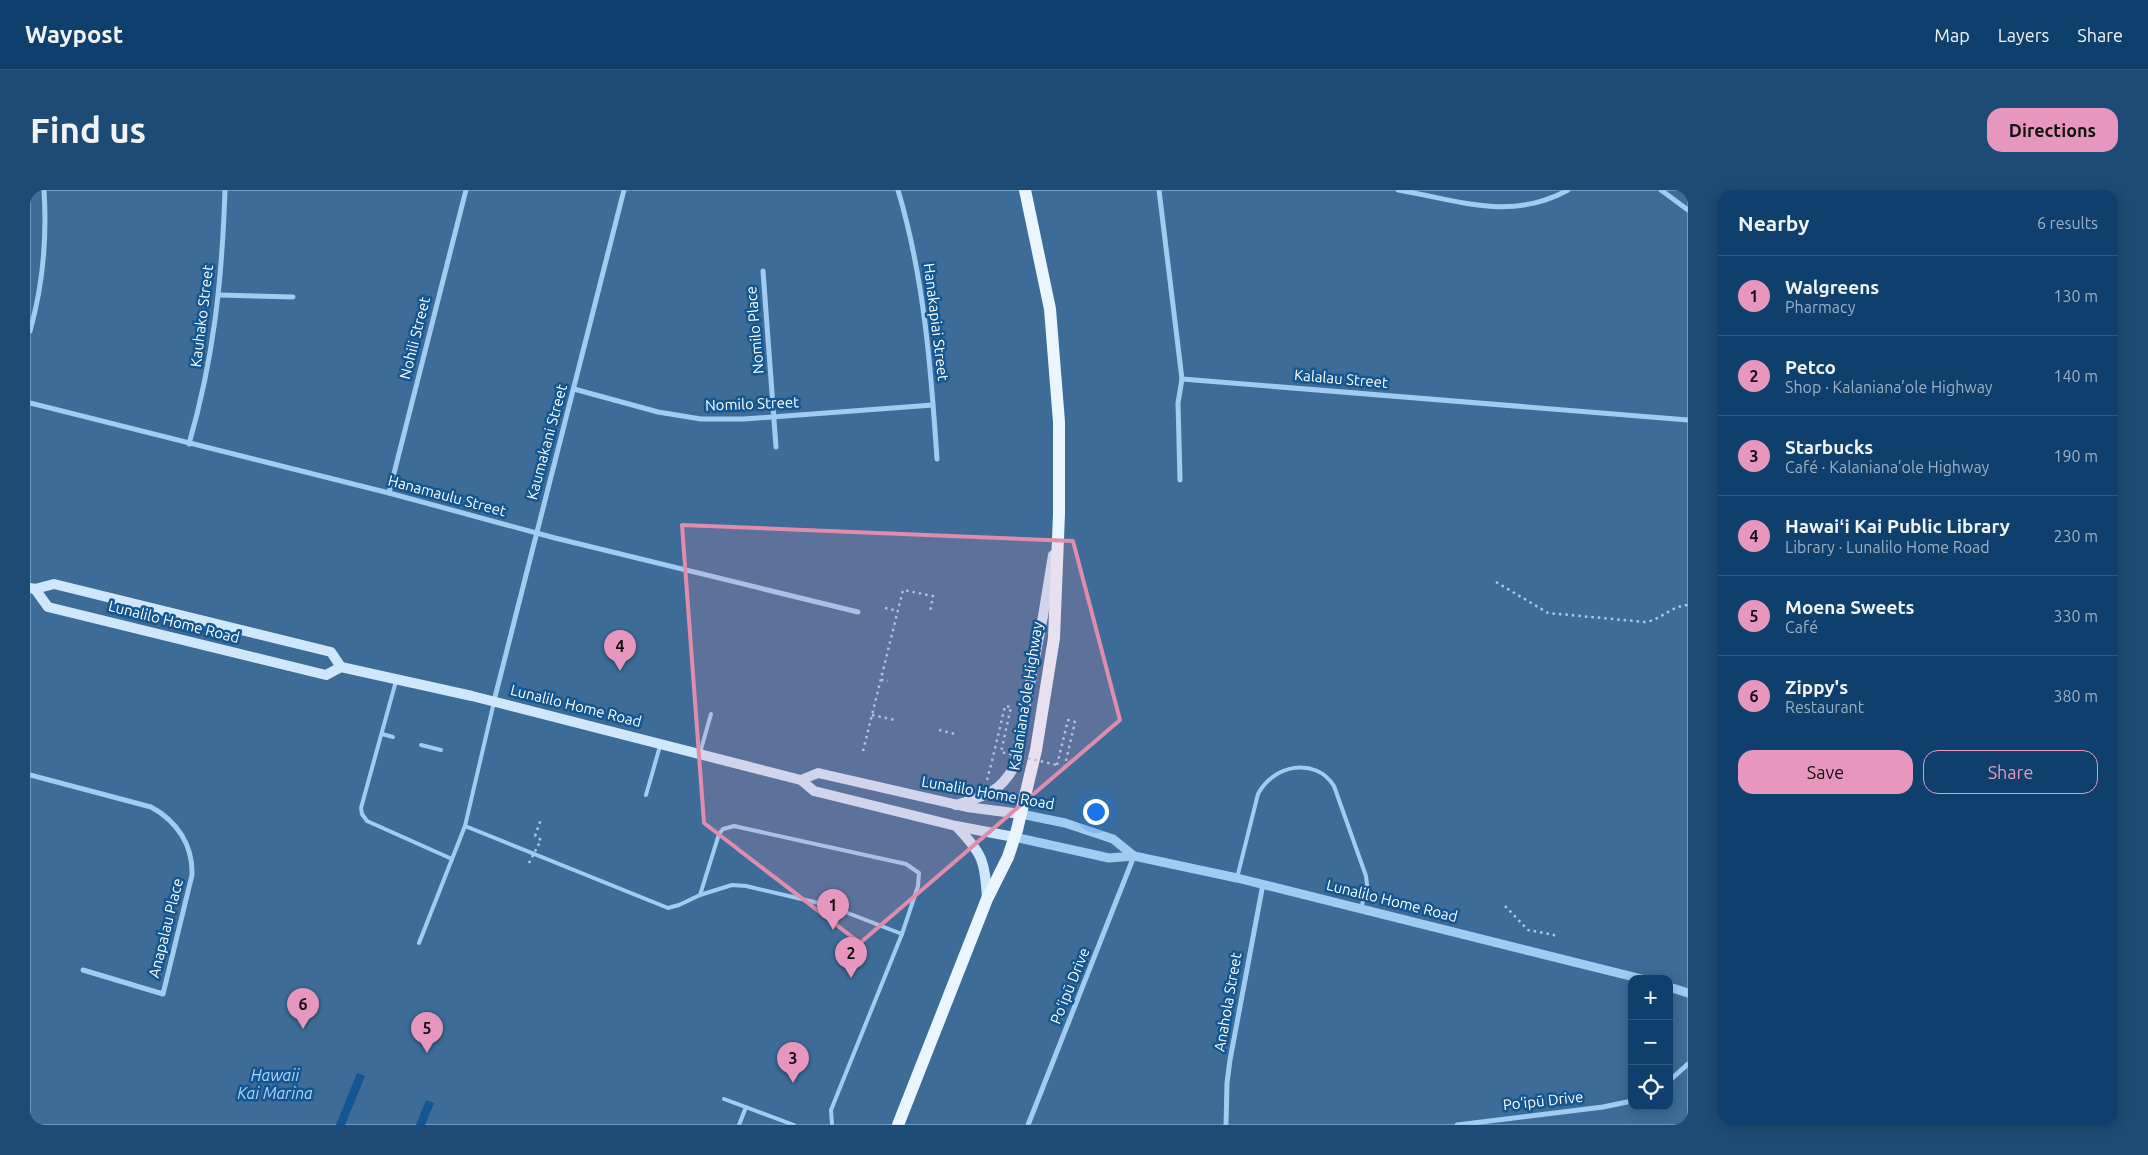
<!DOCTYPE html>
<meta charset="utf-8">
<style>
body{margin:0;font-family:Ubuntu,sans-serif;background:#1d4b75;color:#f1f3f6}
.controls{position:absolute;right:15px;bottom:15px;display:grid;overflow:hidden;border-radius:10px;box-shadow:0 2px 12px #0003}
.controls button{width:45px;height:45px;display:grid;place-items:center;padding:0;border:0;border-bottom:1px solid #2f5980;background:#0f406d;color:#f1f3f6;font:25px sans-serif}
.you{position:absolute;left:1065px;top:621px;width:18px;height:18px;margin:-12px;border:4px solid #fff;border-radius:50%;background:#1a73e8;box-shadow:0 0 0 8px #1a73e833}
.badge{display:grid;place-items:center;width:32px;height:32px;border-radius:50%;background:#e797bd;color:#111;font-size:16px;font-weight:700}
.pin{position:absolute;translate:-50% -41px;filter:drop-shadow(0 1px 2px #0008)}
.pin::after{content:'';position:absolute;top:26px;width:18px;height:15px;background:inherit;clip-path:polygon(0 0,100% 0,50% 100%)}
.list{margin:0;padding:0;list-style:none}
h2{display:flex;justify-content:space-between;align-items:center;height:65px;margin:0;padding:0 20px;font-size:21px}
h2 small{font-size:16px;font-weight:400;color:#9bafc2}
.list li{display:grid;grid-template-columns:32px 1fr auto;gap:15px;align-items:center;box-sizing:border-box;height:80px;padding:0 20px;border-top:1px solid #2f5980}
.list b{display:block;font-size:19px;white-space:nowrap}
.list p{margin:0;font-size:16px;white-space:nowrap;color:#9bafc2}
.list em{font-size:16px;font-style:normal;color:#9bafc2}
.actions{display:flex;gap:10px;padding:15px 20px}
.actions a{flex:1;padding:11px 0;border:1px solid #e797bd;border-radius:15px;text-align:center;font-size:18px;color:#e797bd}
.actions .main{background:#e797bd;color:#111}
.icon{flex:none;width:28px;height:28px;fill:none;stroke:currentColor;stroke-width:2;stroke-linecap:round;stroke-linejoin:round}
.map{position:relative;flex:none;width:1658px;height:935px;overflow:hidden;border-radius:15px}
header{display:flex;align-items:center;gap:30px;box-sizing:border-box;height:70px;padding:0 25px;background:#0f406d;border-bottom:1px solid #2f5980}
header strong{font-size:24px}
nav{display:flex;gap:28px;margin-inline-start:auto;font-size:18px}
.intro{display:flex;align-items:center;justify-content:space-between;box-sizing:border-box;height:120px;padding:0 30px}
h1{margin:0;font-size:35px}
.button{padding:12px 22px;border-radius:15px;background:#e797bd;color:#111;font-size:18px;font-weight:700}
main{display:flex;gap:30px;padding:0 30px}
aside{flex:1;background:#0f406d;border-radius:15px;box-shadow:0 2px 12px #0003}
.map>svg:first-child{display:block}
</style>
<header>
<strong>Waypost</strong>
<nav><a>Map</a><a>Layers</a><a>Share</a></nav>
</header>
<div class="intro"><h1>Find us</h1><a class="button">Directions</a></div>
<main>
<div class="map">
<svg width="1658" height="935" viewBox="0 0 1658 935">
<rect width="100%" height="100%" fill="#145691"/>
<path fill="#3c6c97" stroke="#93c9f4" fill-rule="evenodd" d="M 0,0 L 1658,0 L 1658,935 L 0,935 ZM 1602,789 L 1639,789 L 1639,916 L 1602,916 Z"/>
<g fill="#145691">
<path d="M 327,883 L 335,886 L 315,935 L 306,935 Z"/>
<path d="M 396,910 L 404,913 L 395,935 L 386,935 Z"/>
</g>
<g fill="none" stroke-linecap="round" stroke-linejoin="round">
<g stroke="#a1ccf1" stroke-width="2.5" stroke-dasharray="2.5 4" stroke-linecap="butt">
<path d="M 1466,392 L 1518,423 L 1615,432 C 1631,430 1641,416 1658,415"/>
<path d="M 855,418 L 868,421"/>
<path d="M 851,490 L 858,491"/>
<path d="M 842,525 L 865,530"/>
<path d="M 909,540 L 925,544"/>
<path d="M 833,561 L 873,400 L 903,406 L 900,422"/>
<path d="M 1027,575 L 1038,530 L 1045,532 L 1034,579"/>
<path d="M 957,590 L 962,571"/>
<path d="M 505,646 L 511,629"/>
<path d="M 1475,716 L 1498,740 L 1524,745 L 1522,750"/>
</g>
<g stroke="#a1ccf1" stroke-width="4">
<path d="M 366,491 L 331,618 L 332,624 L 337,631 L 422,669"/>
<path d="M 352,544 L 363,547"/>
<path d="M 391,555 L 411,560"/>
<path d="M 670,563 L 681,524"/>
<path d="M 616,605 L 630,556"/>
<path d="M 435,636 L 638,718 L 649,715 L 670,705 L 702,695 L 716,696 L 797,715 L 872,744"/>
<path d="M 1207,688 L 1228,604 C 1243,575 1285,566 1304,596 L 1336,686 L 1337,695 L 1331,719"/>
<path d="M 670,705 L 689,644 L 693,639 L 704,636 L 876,674 L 889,683 L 888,696 L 872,744 L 801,920 L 802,935"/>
<path d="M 389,753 L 435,636 L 464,512"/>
<path d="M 694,909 L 764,935"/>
<path d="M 709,935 L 716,917"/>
</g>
<g stroke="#a1ccf1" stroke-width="5">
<path d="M 868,0 C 894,87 901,179 907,269"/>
<path d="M 1129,0 L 1152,189 L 1148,213 L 1150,290"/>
<path d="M 1368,0 C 1428,10 1480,32 1538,0"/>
<path d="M 1631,0 L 1658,20"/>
<path d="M 733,81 L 746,257"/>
<path d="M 190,105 L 263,107"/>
<path d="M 0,141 C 13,95 17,47 14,0"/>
<path d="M 1152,189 L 1658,230"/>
<path d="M 544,199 L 628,222 L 671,229 L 714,229 L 903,215"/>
<path d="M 0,213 L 359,303 L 525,348 L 828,422"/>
<path d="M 159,254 C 184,167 192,90 195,0"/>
<path d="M 359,303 L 436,0"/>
<path d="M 464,511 L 594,0"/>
<path d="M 0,585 L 121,617 C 147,631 163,655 162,685 L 133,804 L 53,780"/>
<path d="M 1639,891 L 1658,874"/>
<path d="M 998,935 L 1104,666"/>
<path d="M 1196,935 L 1197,893 L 1200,870 L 1233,694"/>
<path d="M 1427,935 L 1573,917 L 1602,911"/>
</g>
<g stroke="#a1ccf1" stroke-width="9">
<path d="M 991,624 L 1035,633 L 1083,649 L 1104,666"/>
<path d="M 984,647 L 1079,668 L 1104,666 L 1207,688 L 1612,789"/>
<path d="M 1639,797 L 1658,803"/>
</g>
<g stroke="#cfe7fc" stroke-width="10">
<path d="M 0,398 L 5,399 L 24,394 L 301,462 L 311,477"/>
<path d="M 5,399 L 18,417 L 296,485 L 311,477 L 442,506 L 771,590 L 784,601 L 926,636 L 984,647"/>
<path d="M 771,590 L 788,583 L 937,617 L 991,624"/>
<path d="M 926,615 C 953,606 969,604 984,577 L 1013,426 L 1023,365"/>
<path d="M 926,636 C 953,664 955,671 957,709"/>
</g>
<path stroke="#ebf5ff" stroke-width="12" d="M 868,935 L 957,709 L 978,667 L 987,640 L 1006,560 L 1024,448 L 1029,324 L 1029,232 L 1020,119 L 995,0"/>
<g stroke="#a1ccf1" stroke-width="2.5" stroke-dasharray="2.5 4" stroke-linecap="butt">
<path d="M 962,571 L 975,516 L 981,517 L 971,562 L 1027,575"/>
<path d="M 499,673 L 511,650 L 505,646"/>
</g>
</g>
<path fill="#e08cad" fill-opacity="0.2" stroke="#e08cad" stroke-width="4" stroke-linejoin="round" d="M 652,335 L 1043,351 L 1090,530 L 830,753 L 674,633 Z"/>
<g text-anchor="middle" stroke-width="5" stroke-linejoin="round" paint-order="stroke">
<g font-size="15" fill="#fff" stroke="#145691">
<text transform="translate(172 126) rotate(-83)" y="5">Kauhako Street</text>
<text transform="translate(906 132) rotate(83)" y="5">Hanakapiai Street</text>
<text transform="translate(725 140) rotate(-95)" y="5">Nomilo Place</text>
<text transform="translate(385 148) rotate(-76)" y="5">Nohili Street</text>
<text transform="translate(1311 189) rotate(5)" y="5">Kalalau Street</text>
<text transform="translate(722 214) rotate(-2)" y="5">Nomilo Street</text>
<text transform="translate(517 252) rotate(-75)" y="5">Kaumakani Street</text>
<text transform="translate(417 306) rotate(15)" y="5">Hanamaulu Street</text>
<text transform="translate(144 432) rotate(14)" y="5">Lunalilo Home Road</text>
<text transform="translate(996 506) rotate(-81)" y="5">Kalaniana’ole Highway</text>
<text transform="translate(546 516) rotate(14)" y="5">Lunalilo Home Road</text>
<text transform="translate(958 603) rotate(10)" y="5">Lunalilo Home Road</text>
<text transform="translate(1362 711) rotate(14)" y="5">Lunalilo Home Road</text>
<text transform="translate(136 738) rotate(-76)" y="5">Anapalau Place</text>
<text transform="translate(1040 796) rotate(-68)" y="5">Po‘ipū Drive</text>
<text transform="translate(1198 812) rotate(-80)" y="5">Anahola Street</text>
<text transform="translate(1513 911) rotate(-6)" y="5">Po‘ipū Drive</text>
</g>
<g font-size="16" font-style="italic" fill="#add6f8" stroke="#145691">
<text x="245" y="891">Hawaii<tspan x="245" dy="18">Kai Marina</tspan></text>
</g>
</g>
</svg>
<div class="controls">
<button>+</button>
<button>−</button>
<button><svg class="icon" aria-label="locate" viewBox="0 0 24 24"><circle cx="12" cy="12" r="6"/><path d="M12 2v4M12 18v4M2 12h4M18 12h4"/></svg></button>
</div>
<div class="you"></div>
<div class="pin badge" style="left:803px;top:740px">1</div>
<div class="pin badge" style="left:821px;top:788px">2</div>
<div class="pin badge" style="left:763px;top:893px">3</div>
<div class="pin badge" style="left:590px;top:481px">4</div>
<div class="pin badge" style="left:397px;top:863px">5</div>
<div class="pin badge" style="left:273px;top:839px">6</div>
</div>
<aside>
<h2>Nearby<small>6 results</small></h2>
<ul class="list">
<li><span class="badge">1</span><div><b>Walgreens</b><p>Pharmacy</p></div><em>130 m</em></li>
<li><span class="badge">2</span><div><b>Petco</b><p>Shop · Kalaniana’ole Highway</p></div><em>140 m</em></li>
<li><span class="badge">3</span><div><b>Starbucks</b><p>Café · Kalaniana’ole Highway</p></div><em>190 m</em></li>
<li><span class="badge">4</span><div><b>Hawaiʻi Kai Public Library</b><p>Library · Lunalilo Home Road</p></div><em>230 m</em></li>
<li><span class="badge">5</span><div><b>Moena Sweets</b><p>Café</p></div><em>330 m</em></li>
<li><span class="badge">6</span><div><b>Zippy's</b><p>Restaurant</p></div><em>380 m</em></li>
</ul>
<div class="actions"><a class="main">Save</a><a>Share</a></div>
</aside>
</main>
